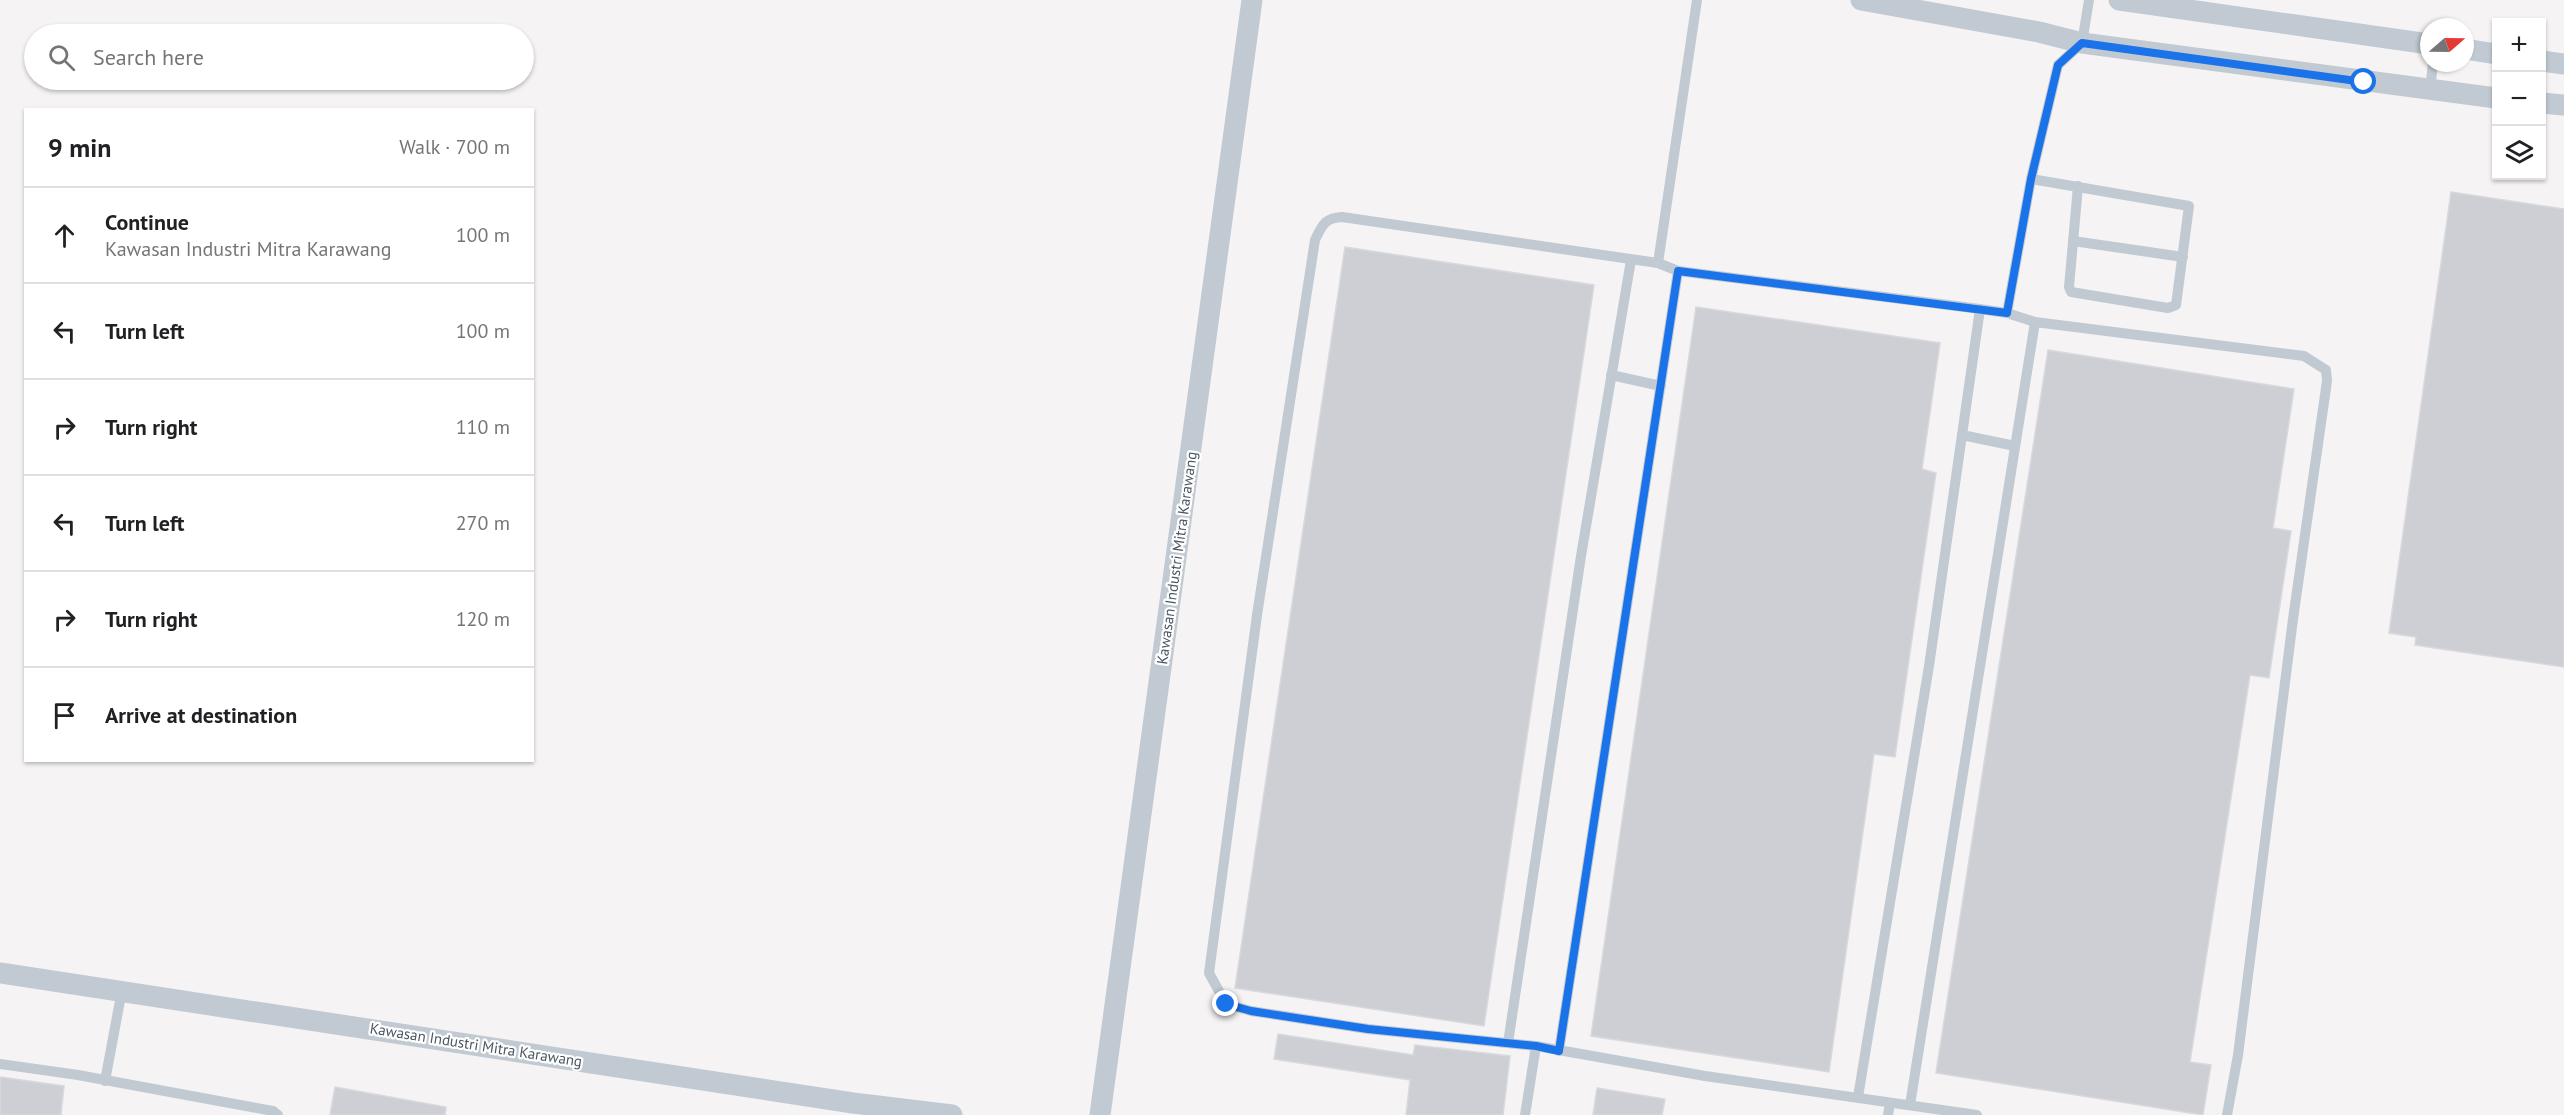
<!DOCTYPE html>
<meta charset="utf-8">
<style>
body{margin:0;font-family:"PT Sans",sans-serif;background:#f6f6f6;color:#202124}
.controls{position:absolute;right:18px;top:18px;display:grid;overflow:hidden;border-radius:0px;box-shadow:0 2px 4px #0004}
.controls button{width:54px;height:54px;display:grid;place-items:center;padding:0;border:0;border-bottom:2px solid #e0e0e0;background:#fff;color:#202124;font:30px sans-serif}
.compass{position:absolute;left:2420px;top:18px;width:54px;height:54px;border-radius:50%;background:#fff;box-shadow:0 2px 4px #0004;rotate:70deg}
.stop{position:absolute;width:18px;height:18px;margin:-14px;border:4px solid #1a73e8;border-radius:50%;background:#fff}
.stop.end{background:#1a73e8;border-color:#fff;box-shadow:0 2px 6px #0008}
.list{margin:0;padding:0;list-style:none}
h2{display:flex;justify-content:space-between;align-items:center;height:78px;margin:0;padding:0 24px;font-size:26px}
h2 small{font-size:20px;font-weight:400;color:#757577}
.list li{display:grid;grid-template-columns:39px 1fr auto;gap:18px;align-items:center;box-sizing:border-box;height:96px;padding:0 24px;border-top:2px solid #e0e0e0}
.list b{display:block;font-size:22px;white-space:nowrap}
.list p{margin:0;font-size:20px;white-space:nowrap;color:#757577}
.list em{font-size:20px;font-style:normal;color:#757577}
.icon{flex:none;width:33px;height:33px;fill:none;stroke:currentColor;stroke-width:2;stroke-linecap:round;stroke-linejoin:round}
.map{position:relative;flex:none;width:2564px;height:1115px;overflow:hidden}
.search{position:absolute;background:#fff;box-shadow:0 2px 4px #0004;left:24px;top:24px;width:510px;height:66px;display:flex;align-items:center;gap:15px;box-sizing:border-box;padding:0 21px;border-radius:33px;color:#757577;font-size:22px}
.panel{position:absolute;background:#fff;box-shadow:0 2px 4px #0004;left:24px;top:108px;width:510px;height:654px;border-radius:0px}
.map>svg:first-child{display:block}
</style>
<div class="map">
<svg width="2564" height="1115" viewBox="0 0 2564 1115">
<rect width="100%" height="100%" fill="#f5f3f3"/>
<g fill="#cdcfd5" stroke="#d7d9de" stroke-width="1.5">
<path d="M 2451,192 L 2564,209 L 2564,667 L 2415,645 L 2416,637 L 2389,633 Z"/>
<path d="M 1345,247 L 1594,285 L 1484,1026 L 1235,988 Z"/>
<path d="M 1696,307 L 1940,343 L 1922,469 L 1936,473 L 1895,757 L 1874,754 L 1829,1072 L 1591,1036 Z"/>
<path d="M 2048,350 L 2294,389 L 2273,528 L 2291,531 L 2269,678 L 2250,675 L 2190,1062 L 2211,1065 L 2203,1115 L 1936,1073 Z"/>
<path d="M 1278,1034 L 1413,1055 L 1415,1045 L 1510,1056 L 1503,1115 L 1406,1115 L 1410,1080 L 1274,1059 Z"/>
<path d="M 0,1077 L 64,1086 L 61,1115 L 0,1115 Z"/>
<path d="M 335,1087 L 446,1107 L 445,1115 L 330,1115 Z"/>
<path d="M 1597,1088 L 1665,1099 L 1662,1115 L 1593,1115 Z"/>
</g>
<g fill="none" stroke-linecap="round" stroke-linejoin="round">
<g stroke="#c1cad2" stroke-width="10">
<path d="M 2430,90 L 2433,63"/>
<path d="M 2031,179 L 2189,206 L 2176,305 L 2168,308 L 2071,292 L 2069,287 L 2078,186"/>
<path d="M 2073,241 L 2183,257"/>
<path d="M 1658,263 L 1697,0"/>
<path d="M 2007,313 L 2031,179 L 2058,65 L 2082,43 L 2089,0"/>
<path d="M 1611,375 L 1661,386"/>
<path d="M 1962,435 L 2015,446"/>
<path d="M 1508,1043 L 1581,556 L 1631,260"/>
<path d="M 1559,1051 L 1678,271"/>
<path d="M 0,1064 L 78,1075 L 273,1111 L 278,1115"/>
<path d="M 105,1081 L 122,990"/>
<path d="M 1858,1097 L 1929,666 L 1980,309"/>
<path d="M 1910,1105 L 2035,322"/>
<path d="M 1525,1115 L 1536,1046"/>
<path d="M 1888,1115 L 1890,1103"/>
<path d="M 1977,1115 L 1705,1076 L 1536,1046 L 1368,1029 L 1251,1011 L 1226,1004 L 1209,973 L 1257,615 L 1315,240 C 1322,226 1324,218 1342,217 L 1658,263 L 1678,271 L 1980,309 L 2007,313 L 2035,322 L 2304,356 L 2326,370 L 2327,381 L 2293,619 L 2238,1055 L 2227,1115"/>
</g>
<g stroke="#c1cad2" stroke-width="21">
<path d="M 1861,0 L 2039,32 L 2082,43 L 2496,98"/>
<path d="M 2119,0 L 2429,44"/>
<path d="M 2465,49 L 2496,54"/>
<path d="M 2542,61 L 2564,64"/>
<path d="M 2542,103 L 2564,105"/>
<path d="M 0,973 L 853,1103 L 952,1115"/>
<path d="M 1100,1115 L 1252,0"/>
</g>
</g>
<g fill="none" stroke-linecap="round" stroke-linejoin="round">
<path stroke="#1a73e8" stroke-width="8" d="M 1226,1004 L 1251,1011 L 1368,1029 L 1536,1046 L 1559,1051 L 1678,271 L 2007,313 L 2031,179 L 2058,65 L 2082,43 L 2364,82"/>
</g>
<g text-anchor="middle" stroke-width="4.5" stroke-linejoin="round" paint-order="stroke">
<g font-size="15" fill="#4a5661" stroke="#fff">
<text transform="translate(1177 558) rotate(-82)" y="5">Kawasan Industri Mitra Karawang</text>
<text transform="translate(476 1045) rotate(9)" y="5">Kawasan Industri Mitra Karawang</text>
</g>
</g>
</svg>
<div class="controls">
<button>+</button>
<button>−</button>
<button><svg class="icon" aria-label="layers" viewBox="0 0 24 24"><path d="M12 4l9 5-9 5-9-5zM3 14l9 5 9-5"/></svg></button>
</div>
<svg class="compass" viewBox="-18 -18 36 36"><path d="M0-13l5 13h-10z" fill="#e53935"/><path d="M0 13l5-13h-10z" fill="#757577"/></svg>
<div class="stop" style="left:2364px;top:82px"></div>
<div class="stop end" style="left:1226px;top:1004px"></div>
<div class="search"><svg class="icon" aria-label="search" viewBox="0 0 24 24"><circle cx="10" cy="10" r="6"/><path d="M15 15l6 6"/></svg>Search here</div>
<section class="panel">
<h2>9 min<small>Walk · 700 m</small></h2>
<ul class="list">
<li><svg class="icon" aria-label="ahead" viewBox="0 0 24 24"><path d="M12 20V5M6 11l6-6 6 6"/></svg><div><b>Continue</b><p>Kawasan Industri Mitra Karawang</p></div><em>100 m</em></li>
<li><svg class="icon" aria-label="left" viewBox="0 0 24 24"><path d="M17 20v-9H6M10 6l-5 5 5 5"/></svg><div><b>Turn left</b></div><em>100 m</em></li>
<li><svg class="icon" aria-label="right" viewBox="0 0 24 24"><path d="M7 20v-9h11M14 6l5 5-5 5"/></svg><div><b>Turn right</b></div><em>110 m</em></li>
<li><svg class="icon" aria-label="left" viewBox="0 0 24 24"><path d="M17 20v-9H6M10 6l-5 5 5 5"/></svg><div><b>Turn left</b></div><em>270 m</em></li>
<li><svg class="icon" aria-label="right" viewBox="0 0 24 24"><path d="M7 20v-9h11M14 6l5 5-5 5"/></svg><div><b>Turn right</b></div><em>120 m</em></li>
<li><svg class="icon" aria-label="arrive" viewBox="0 0 24 24"><path d="M6 21V4h12l-3 4 3 4H6"/></svg><div><b>Arrive at destination</b></div></li>
</ul>
</section>
</div>
